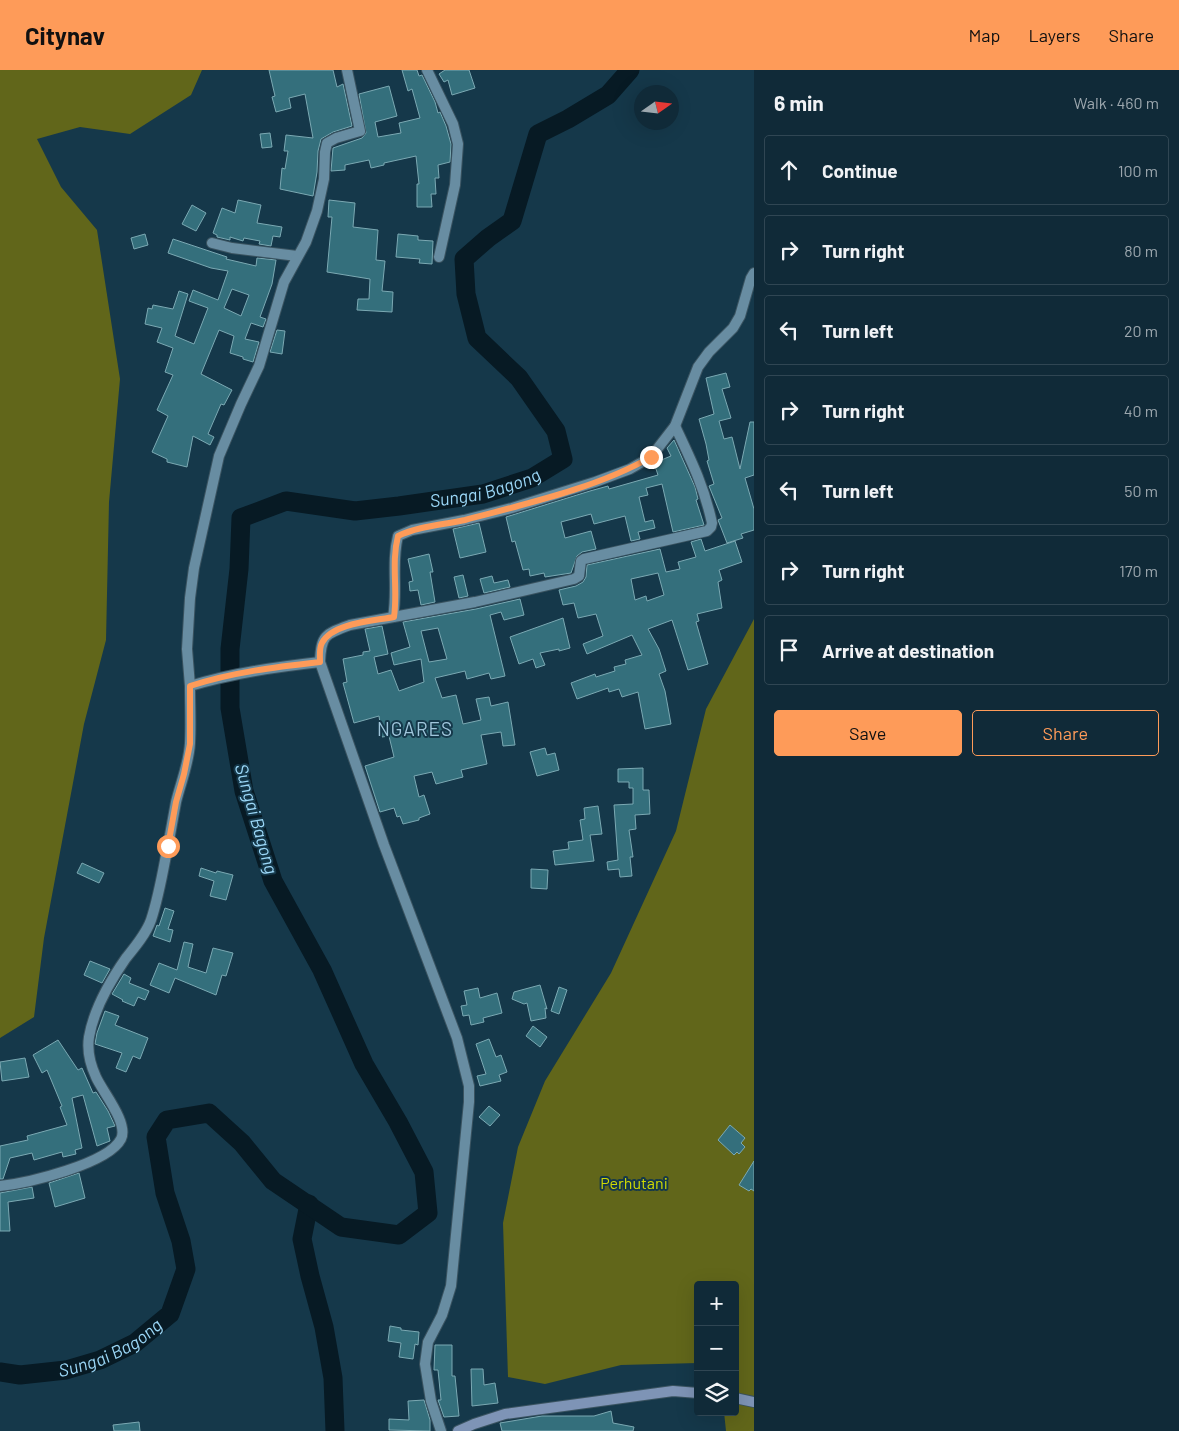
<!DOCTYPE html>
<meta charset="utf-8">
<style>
body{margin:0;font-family:Barlow,sans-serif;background:#1e3643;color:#f1f3f6}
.controls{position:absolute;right:15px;bottom:15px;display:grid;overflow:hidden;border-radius:5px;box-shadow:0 5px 20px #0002}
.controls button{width:45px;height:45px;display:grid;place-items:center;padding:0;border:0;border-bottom:1px solid #304653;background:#102a38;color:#f1f3f6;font:25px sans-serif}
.compass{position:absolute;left:634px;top:15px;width:45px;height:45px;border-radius:50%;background:#102a38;box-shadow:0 5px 20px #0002;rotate:76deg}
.stop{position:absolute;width:15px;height:15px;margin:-11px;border:4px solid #fe9b59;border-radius:50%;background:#fff}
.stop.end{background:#fe9b59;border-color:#fff;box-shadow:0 1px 5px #0008}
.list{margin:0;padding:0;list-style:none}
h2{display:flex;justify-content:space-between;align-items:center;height:65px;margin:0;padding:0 20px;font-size:21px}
h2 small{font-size:16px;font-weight:400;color:#9ca7ae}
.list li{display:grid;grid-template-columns:32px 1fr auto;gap:15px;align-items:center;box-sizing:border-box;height:70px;margin:0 10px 10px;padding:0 10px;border:1px solid #304653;border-radius:5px}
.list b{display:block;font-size:19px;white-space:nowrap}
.list em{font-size:16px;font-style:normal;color:#9ca7ae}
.actions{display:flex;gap:10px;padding:15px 20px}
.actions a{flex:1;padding:11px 0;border:1px solid #fe9b59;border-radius:5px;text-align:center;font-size:18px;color:#fe9b59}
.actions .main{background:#fe9b59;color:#111}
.icon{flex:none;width:28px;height:28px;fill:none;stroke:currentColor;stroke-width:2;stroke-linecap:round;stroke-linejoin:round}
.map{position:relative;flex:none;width:754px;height:1361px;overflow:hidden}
header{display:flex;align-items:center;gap:30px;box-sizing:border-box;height:70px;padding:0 25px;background:#fe9b59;color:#111}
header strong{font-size:24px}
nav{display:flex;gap:28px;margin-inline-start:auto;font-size:18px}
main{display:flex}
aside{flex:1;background:#102a38}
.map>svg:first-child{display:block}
</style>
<header>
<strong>Citynav</strong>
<nav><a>Map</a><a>Layers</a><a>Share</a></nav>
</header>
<main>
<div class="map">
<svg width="754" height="1361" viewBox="0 0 754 1361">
<rect width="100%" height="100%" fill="#15384a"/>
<g fill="#61661a">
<path d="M 0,0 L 202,0 L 191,25 L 130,64 L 80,57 L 37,69 L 61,117 L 97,160 L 120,309 L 109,432 L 106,570 L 84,654 L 44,868 L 34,947 L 0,968 Z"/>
<path d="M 754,549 L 754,1361 L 726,1361 L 724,1342 L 735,1342 L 735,1215 L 698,1215 L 698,1293 L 621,1295 L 545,1314 L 508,1307 L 503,1153 L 518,1077 L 545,1011 L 611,903 L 676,761 L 706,639 Z"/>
</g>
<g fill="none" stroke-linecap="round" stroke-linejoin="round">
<g stroke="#071a24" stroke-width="19">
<path d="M 309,1134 L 302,1169 L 310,1206 L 324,1257 L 333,1308 L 335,1361"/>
<path id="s1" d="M 0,1302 L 20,1305 L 66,1300 L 100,1290 L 135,1273 L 170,1244 L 186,1199 L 181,1171 L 165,1123 L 156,1067 L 167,1050 L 209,1043 L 242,1073 L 273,1111 L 341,1157 L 399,1165 L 428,1143 L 424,1102 L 398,1052 L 364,994 L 322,900 L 273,811 L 244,721 L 230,638 L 230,579 L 239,499 L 241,448 L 286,431 L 355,441 L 399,436 L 483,424 L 532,408 L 563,389 L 556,361 L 519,308 L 477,268 L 466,224 L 464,189 L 488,168 L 512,151 L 538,64 L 568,49 L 608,25 L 630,0"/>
</g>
</g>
<g fill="#346f7c" stroke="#7ba9b3" fill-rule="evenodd">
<path d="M 269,0 L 333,0 L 337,17 L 343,14 L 352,56 L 333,62 L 321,69 L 318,81 L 317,102 L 313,126 L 280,119 L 282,98 L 285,99 L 288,81 L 284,81 L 286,65 L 313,68 L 305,24 L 289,28 L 291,38 L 276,42 L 272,27 L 275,26 Z"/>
<path d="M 402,0 L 417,0 L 419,6 L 422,5 L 435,32 L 438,43 L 440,42 L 446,56 L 451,74 L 450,92 L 438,95 L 439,108 L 435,108 L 436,124 L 431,124 L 432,137 L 417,137 L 417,114 L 419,114 L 416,86 L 384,93 L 384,95 L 371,98 L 369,90 L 345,95 L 345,100 L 331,101 L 333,78 L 362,68 L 366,63 L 359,24 L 389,16 L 397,46 L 375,52 L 378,67 L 401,63 L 399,53 L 420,48 L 412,19 L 408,21 Z"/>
<path d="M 445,0 L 469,0 L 475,18 L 452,25 L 448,10 L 444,12 L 439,4 Z"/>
<path d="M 270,63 L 272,77 L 262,78 L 260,64 Z"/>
<path d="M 238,130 L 261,135 L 257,153 L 282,157 L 280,167 L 273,166 L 271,176 L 259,174 L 260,171 L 244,168 L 243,171 L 230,167 L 230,170 L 217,167 L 217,165 L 213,163 L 222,138 L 235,143 Z"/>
<path d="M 329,130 L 355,133 L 353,157 L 378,160 L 376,190 L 385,191 L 382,221 L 393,222 L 392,242 L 357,240 L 358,229 L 369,229 L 370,209 L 327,202 L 332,147 L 328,147 Z"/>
<path d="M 192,135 L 206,143 L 196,161 L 182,154 Z"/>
<path d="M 145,164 L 148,175 L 134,179 L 131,168 Z"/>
<path d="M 398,164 L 418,166 L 418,170 L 433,171 L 432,194 L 419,193 L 420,189 L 396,187 Z"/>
<path d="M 173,169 L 227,187 L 226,189 L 256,196 L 257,188 L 276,190 L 272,214 L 260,247 L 266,249 L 263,257 L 251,253 L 245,269 L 259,272 L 253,292 L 243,289 L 243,287 L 230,283 L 234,266 L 219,260 L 201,304 L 232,320 L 224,335 L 221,334 L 208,364 L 214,367 L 210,375 L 193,366 L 187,397 L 167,392 L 167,389 L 152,382 L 168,346 L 157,340 L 173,305 L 165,302 L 173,278 L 157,272 L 162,258 L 145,254 L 148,238 L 152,239 L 153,235 L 173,239 L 179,221 L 188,224 L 175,266 L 194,274 L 208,238 L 189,231 L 193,220 L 218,230 L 228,201 L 211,198 L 168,183 ZM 232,219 L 249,225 L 241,246 L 224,238 Z"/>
<path d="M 277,260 L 285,261 L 282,284 L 270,282 Z"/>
<path d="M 726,303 L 730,317 L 722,319 L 731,348 L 719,351 L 724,369 L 732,367 L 740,399 L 750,352 L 754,352 L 754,405 L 745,408 L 754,439 L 754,460 L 741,464 L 743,468 L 727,473 L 718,450 L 722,448 L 709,416 L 714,414 L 707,391 L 709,390 L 706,374 L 699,349 L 714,344 L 706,308 Z"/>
<path d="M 674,370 L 695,417 L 698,429 L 696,430 L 704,455 L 673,462 L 662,414 L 646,418 L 648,425 L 639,427 L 645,452 L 653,450 L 655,458 L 638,462 L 640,469 L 631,471 L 625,446 L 594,454 L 591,444 L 561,452 L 565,468 L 591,461 L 596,479 L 582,482 L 577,486 L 571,503 L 545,507 L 544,503 L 530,506 L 529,499 L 523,500 L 515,471 L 512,472 L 506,447 L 590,421 L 608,416 L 609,419 L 658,405 L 654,393 L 671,386 L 667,378 Z"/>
<path d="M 479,453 L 486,482 L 460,488 L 453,459 Z"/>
<path d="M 701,469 L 705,481 L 735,471 L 742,492 L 719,500 L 722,510 L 718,512 L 722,538 L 697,544 L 699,551 L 696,552 L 708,594 L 688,600 L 672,550 L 648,559 L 659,579 L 666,601 L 659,604 L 665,621 L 671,654 L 645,659 L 638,622 L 622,627 L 619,619 L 609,622 L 608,618 L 577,629 L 571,613 L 595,604 L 596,607 L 615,601 L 614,597 L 626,594 L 625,590 L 642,585 L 632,565 L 587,584 L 583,574 L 603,566 L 596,544 L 578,548 L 574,533 L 563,535 L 559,520 L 576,516 L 583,512 L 586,507 L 587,495 L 660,479 L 666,502 L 680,499 L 678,492 L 696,487 L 691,472 ZM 658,503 L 664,525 L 647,531 L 646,526 L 635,530 L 631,509 Z"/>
<path d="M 429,484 L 433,502 L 430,502 L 435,532 L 421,535 L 418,520 L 410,521 L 409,512 L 413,511 L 408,489 Z"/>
<path d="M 463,505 L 468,526 L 459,528 L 454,507 Z"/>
<path d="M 492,506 L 494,513 L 508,510 L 510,517 L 484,523 L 480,509 Z"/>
<path d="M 520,529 L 524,545 L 504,550 L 501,542 L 490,545 L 505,606 L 491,609 L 489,603 L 467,609 L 465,601 L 435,608 L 442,628 L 456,625 L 463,654 L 481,650 L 476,629 L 489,627 L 491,636 L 508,632 L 515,675 L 503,676 L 501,662 L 481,665 L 487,694 L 461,700 L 463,707 L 436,714 L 432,702 L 414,706 L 419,727 L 424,725 L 430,744 L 419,748 L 419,750 L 403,754 L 400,746 L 397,747 L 394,738 L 380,742 L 365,696 L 394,687 L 389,666 L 382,667 L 379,646 L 354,653 L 343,613 L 347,612 L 343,589 L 363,585 L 363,582 L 370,581 L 365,559 L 382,556 L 388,584 L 374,587 L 378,604 L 391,600 L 399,621 L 424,612 L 421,589 L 394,595 L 391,583 L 410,577 L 403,552 L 476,539 ZM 438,558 L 447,589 L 429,592 L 421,561 Z"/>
<path d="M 563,548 L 570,578 L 559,581 L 559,579 L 540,583 L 545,595 L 536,598 L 533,589 L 519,594 L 510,567 Z"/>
<path d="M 545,678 L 547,685 L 555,683 L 559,700 L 537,706 L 530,682 Z"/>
<path d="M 643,698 L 643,720 L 649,720 L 650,744 L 635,745 L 636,759 L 629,760 L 633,787 L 630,787 L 632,806 L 620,807 L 619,799 L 608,800 L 607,792 L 618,790 L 614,735 L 633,734 L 633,718 L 629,718 L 629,712 L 618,712 L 618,699 Z"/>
<path d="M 598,736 L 602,764 L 590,765 L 594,791 L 555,795 L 553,781 L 569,779 L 568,772 L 583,770 L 580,750 L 585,749 L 584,738 Z"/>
<path d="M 82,793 L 104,803 L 99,813 L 77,803 Z"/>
<path d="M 201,798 L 216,803 L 217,801 L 233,805 L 226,830 L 210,826 L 214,811 L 199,806 Z"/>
<path d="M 531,799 L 548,800 L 547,819 L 531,818 Z"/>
<path d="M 165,838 L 174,841 L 168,859 L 173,860 L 170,872 L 153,866 L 157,855 L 159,856 Z"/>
<path d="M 184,872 L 193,874 L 188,897 L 206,903 L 213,878 L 233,883 L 226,906 L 222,905 L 216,925 L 175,908 L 169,923 L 150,915 L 159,893 L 177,900 Z"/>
<path d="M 90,891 L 110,899 L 102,913 L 84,905 Z"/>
<path d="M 124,904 L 131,908 L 129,913 L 149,921 L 145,930 L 138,927 L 134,936 L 122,931 L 123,930 L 112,924 Z"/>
<path d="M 540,915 L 547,939 L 545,938 L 546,948 L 531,951 L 527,933 L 524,934 L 512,929 L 514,922 Z"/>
<path d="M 559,917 L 567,920 L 559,944 L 551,941 Z"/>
<path d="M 478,918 L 480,928 L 497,923 L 502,943 L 483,948 L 484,952 L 471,955 L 469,945 L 463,946 L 461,936 L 467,935 L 464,921 Z"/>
<path d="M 105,941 L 119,946 L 115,955 L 148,968 L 140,989 L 133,986 L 126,1002 L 116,998 L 122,983 L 95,974 L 97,963 Z"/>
<path d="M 533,956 L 547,967 L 540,977 L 526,966 Z"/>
<path d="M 489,969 L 496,987 L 501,985 L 507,1002 L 499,1005 L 501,1011 L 480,1016 L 477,1006 L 486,1004 L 476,974 Z"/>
<path d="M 58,970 L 78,1000 L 82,998 L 93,1023 L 96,1022 L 108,1041 L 115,1056 L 107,1058 L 110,1071 L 97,1076 L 83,1025 L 72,1028 L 82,1078 L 75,1080 L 76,1084 L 63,1087 L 62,1082 L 34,1090 L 32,1083 L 10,1088 L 3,1109 L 0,1109 L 0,1076 L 28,1070 L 27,1066 L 67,1055 L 60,1037 L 62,1036 L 47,1000 L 42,1003 L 33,985 Z"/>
<path d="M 25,988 L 29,1007 L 2,1011 L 0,992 Z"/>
<path d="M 489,1036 L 500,1045 L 490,1056 L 479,1047 Z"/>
<path d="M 730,1055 L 745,1068 L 741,1073 L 745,1077 L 739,1084 L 737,1082 L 734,1085 L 718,1070 Z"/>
<path d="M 754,1091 L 754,1121 L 751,1119 L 749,1121 L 739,1115 Z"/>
<path d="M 79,1103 L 85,1128 L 55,1137 L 49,1113 Z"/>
<path d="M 32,1117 L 34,1128 L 8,1132 L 10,1161 L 0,1161 L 0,1123 Z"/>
<path d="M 390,1256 L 401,1258 L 401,1260 L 419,1262 L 418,1275 L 415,1274 L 413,1289 L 399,1287 L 401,1273 L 388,1271 Z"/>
<path d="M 435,1275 L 452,1275 L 452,1306 L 455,1306 L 459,1346 L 444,1347 L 438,1330 L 441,1330 L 438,1300 L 434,1300 Z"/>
<path d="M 471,1299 L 483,1299 L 484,1315 L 495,1313 L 498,1333 L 472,1336 Z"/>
<path d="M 424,1330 L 430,1350 L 430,1361 L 389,1360 L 389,1349 L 409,1350 L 408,1331 Z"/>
<path d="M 611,1341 L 613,1353 L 634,1357 L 633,1361 L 502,1361 L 500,1353 L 542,1346 L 594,1346 Z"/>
<path d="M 139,1352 L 140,1361 L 114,1361 L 113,1355 Z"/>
</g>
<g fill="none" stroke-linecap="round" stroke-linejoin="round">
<defs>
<g id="minor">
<path d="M 427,0 L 453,54 L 458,74 L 455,115 L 439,187"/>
<path d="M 212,173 L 232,178 L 297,186"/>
<path d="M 393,547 C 398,520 391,493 398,466 L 412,460 L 464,450 L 512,438 L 595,412 L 630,399 L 651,387 L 675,356 L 698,297 L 709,282 L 733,258 L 740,246 L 751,208 L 754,203"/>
<path d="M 190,616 L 187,579 L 190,528 L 194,498 L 219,386 L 241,334 L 259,296 L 284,212 L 306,172 L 317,141 L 324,109 L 325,82 L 327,73 L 336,68 L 360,61 L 347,0"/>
<path d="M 0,1116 C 28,1113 108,1094 121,1069 C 129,1053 102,1021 96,1007 C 90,994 87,980 89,967 C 94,938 110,911 126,888 C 135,877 146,864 151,850 C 160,823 164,794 170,765 C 172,754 174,743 176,732 C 181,712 189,693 190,673 C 191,654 190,635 190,616 C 233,603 276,597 320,592"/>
<path d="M 441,1361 L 431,1331 L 425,1294 L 428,1272 L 442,1245 L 451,1216 L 469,1032 L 469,1016 L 457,968 L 384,775 L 320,592 C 321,565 325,564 350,555 L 475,532 L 574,509 L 579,506 L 581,491 L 584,489 L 707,461 L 711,457 L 712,453 C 704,416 691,390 675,356"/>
</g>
<g id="secondary">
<path d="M 735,1328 L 754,1332"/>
<path d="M 458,1361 L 474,1354 L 505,1344 L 673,1321 L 698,1323"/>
</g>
</defs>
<use href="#minor" stroke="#3a5360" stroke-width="12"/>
<use href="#secondary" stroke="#3a5360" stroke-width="12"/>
<use href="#minor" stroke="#688da2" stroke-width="10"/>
<use href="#secondary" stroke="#7e94b6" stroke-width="10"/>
</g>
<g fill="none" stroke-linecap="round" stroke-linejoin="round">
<path stroke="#fe9b59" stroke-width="6" d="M 168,776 L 176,732 L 184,704 L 190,674 L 190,616 C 233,602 276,597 320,592 C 320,587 319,578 322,573 C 332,553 373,551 394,547 C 398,520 391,493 398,466 C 419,456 442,455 465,450 C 525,434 597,418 651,387"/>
</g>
<g text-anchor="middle" stroke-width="4" stroke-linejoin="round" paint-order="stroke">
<g font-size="16" fill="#d1db02" stroke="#15384a">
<text x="634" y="1119">Perhutani</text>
</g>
<g font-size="18" font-style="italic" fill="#9bd7f7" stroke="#15384a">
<text dy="6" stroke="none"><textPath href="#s1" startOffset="1692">Sungai Bagong</textPath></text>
<text transform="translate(256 749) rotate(74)" y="6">Sungai Bagong</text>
<text dy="6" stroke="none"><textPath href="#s1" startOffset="116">Sungai Bagong</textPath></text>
</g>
<g font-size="19" letter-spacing="1" fill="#a0c6dc" stroke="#15384a">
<text x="415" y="666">NGARES</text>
</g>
</g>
</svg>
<div class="controls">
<button>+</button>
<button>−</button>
<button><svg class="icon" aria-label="layers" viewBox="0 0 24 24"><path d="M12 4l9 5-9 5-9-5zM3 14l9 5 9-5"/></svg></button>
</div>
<svg class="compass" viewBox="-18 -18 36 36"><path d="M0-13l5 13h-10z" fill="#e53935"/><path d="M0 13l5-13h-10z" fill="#9ca7ae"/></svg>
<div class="stop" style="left:168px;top:776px"></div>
<div class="stop end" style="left:651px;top:387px"></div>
</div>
<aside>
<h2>6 min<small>Walk · 460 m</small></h2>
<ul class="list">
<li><svg class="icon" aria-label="ahead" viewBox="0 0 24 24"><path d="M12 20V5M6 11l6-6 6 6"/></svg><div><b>Continue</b></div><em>100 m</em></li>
<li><svg class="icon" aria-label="right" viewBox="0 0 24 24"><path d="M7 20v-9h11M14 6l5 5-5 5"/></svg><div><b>Turn right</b></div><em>80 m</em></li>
<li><svg class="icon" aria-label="left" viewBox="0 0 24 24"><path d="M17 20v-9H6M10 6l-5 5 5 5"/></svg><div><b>Turn left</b></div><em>20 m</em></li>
<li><svg class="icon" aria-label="right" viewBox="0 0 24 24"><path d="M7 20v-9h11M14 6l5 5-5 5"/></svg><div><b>Turn right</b></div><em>40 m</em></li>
<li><svg class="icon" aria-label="left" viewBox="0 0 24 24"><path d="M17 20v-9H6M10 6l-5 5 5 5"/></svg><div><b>Turn left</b></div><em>50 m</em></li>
<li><svg class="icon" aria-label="right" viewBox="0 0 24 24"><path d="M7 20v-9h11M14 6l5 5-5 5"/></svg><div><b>Turn right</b></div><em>170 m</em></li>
<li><svg class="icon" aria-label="arrive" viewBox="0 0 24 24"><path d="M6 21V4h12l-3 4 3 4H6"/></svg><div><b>Arrive at destination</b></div></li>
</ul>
<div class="actions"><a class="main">Save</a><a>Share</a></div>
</aside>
</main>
